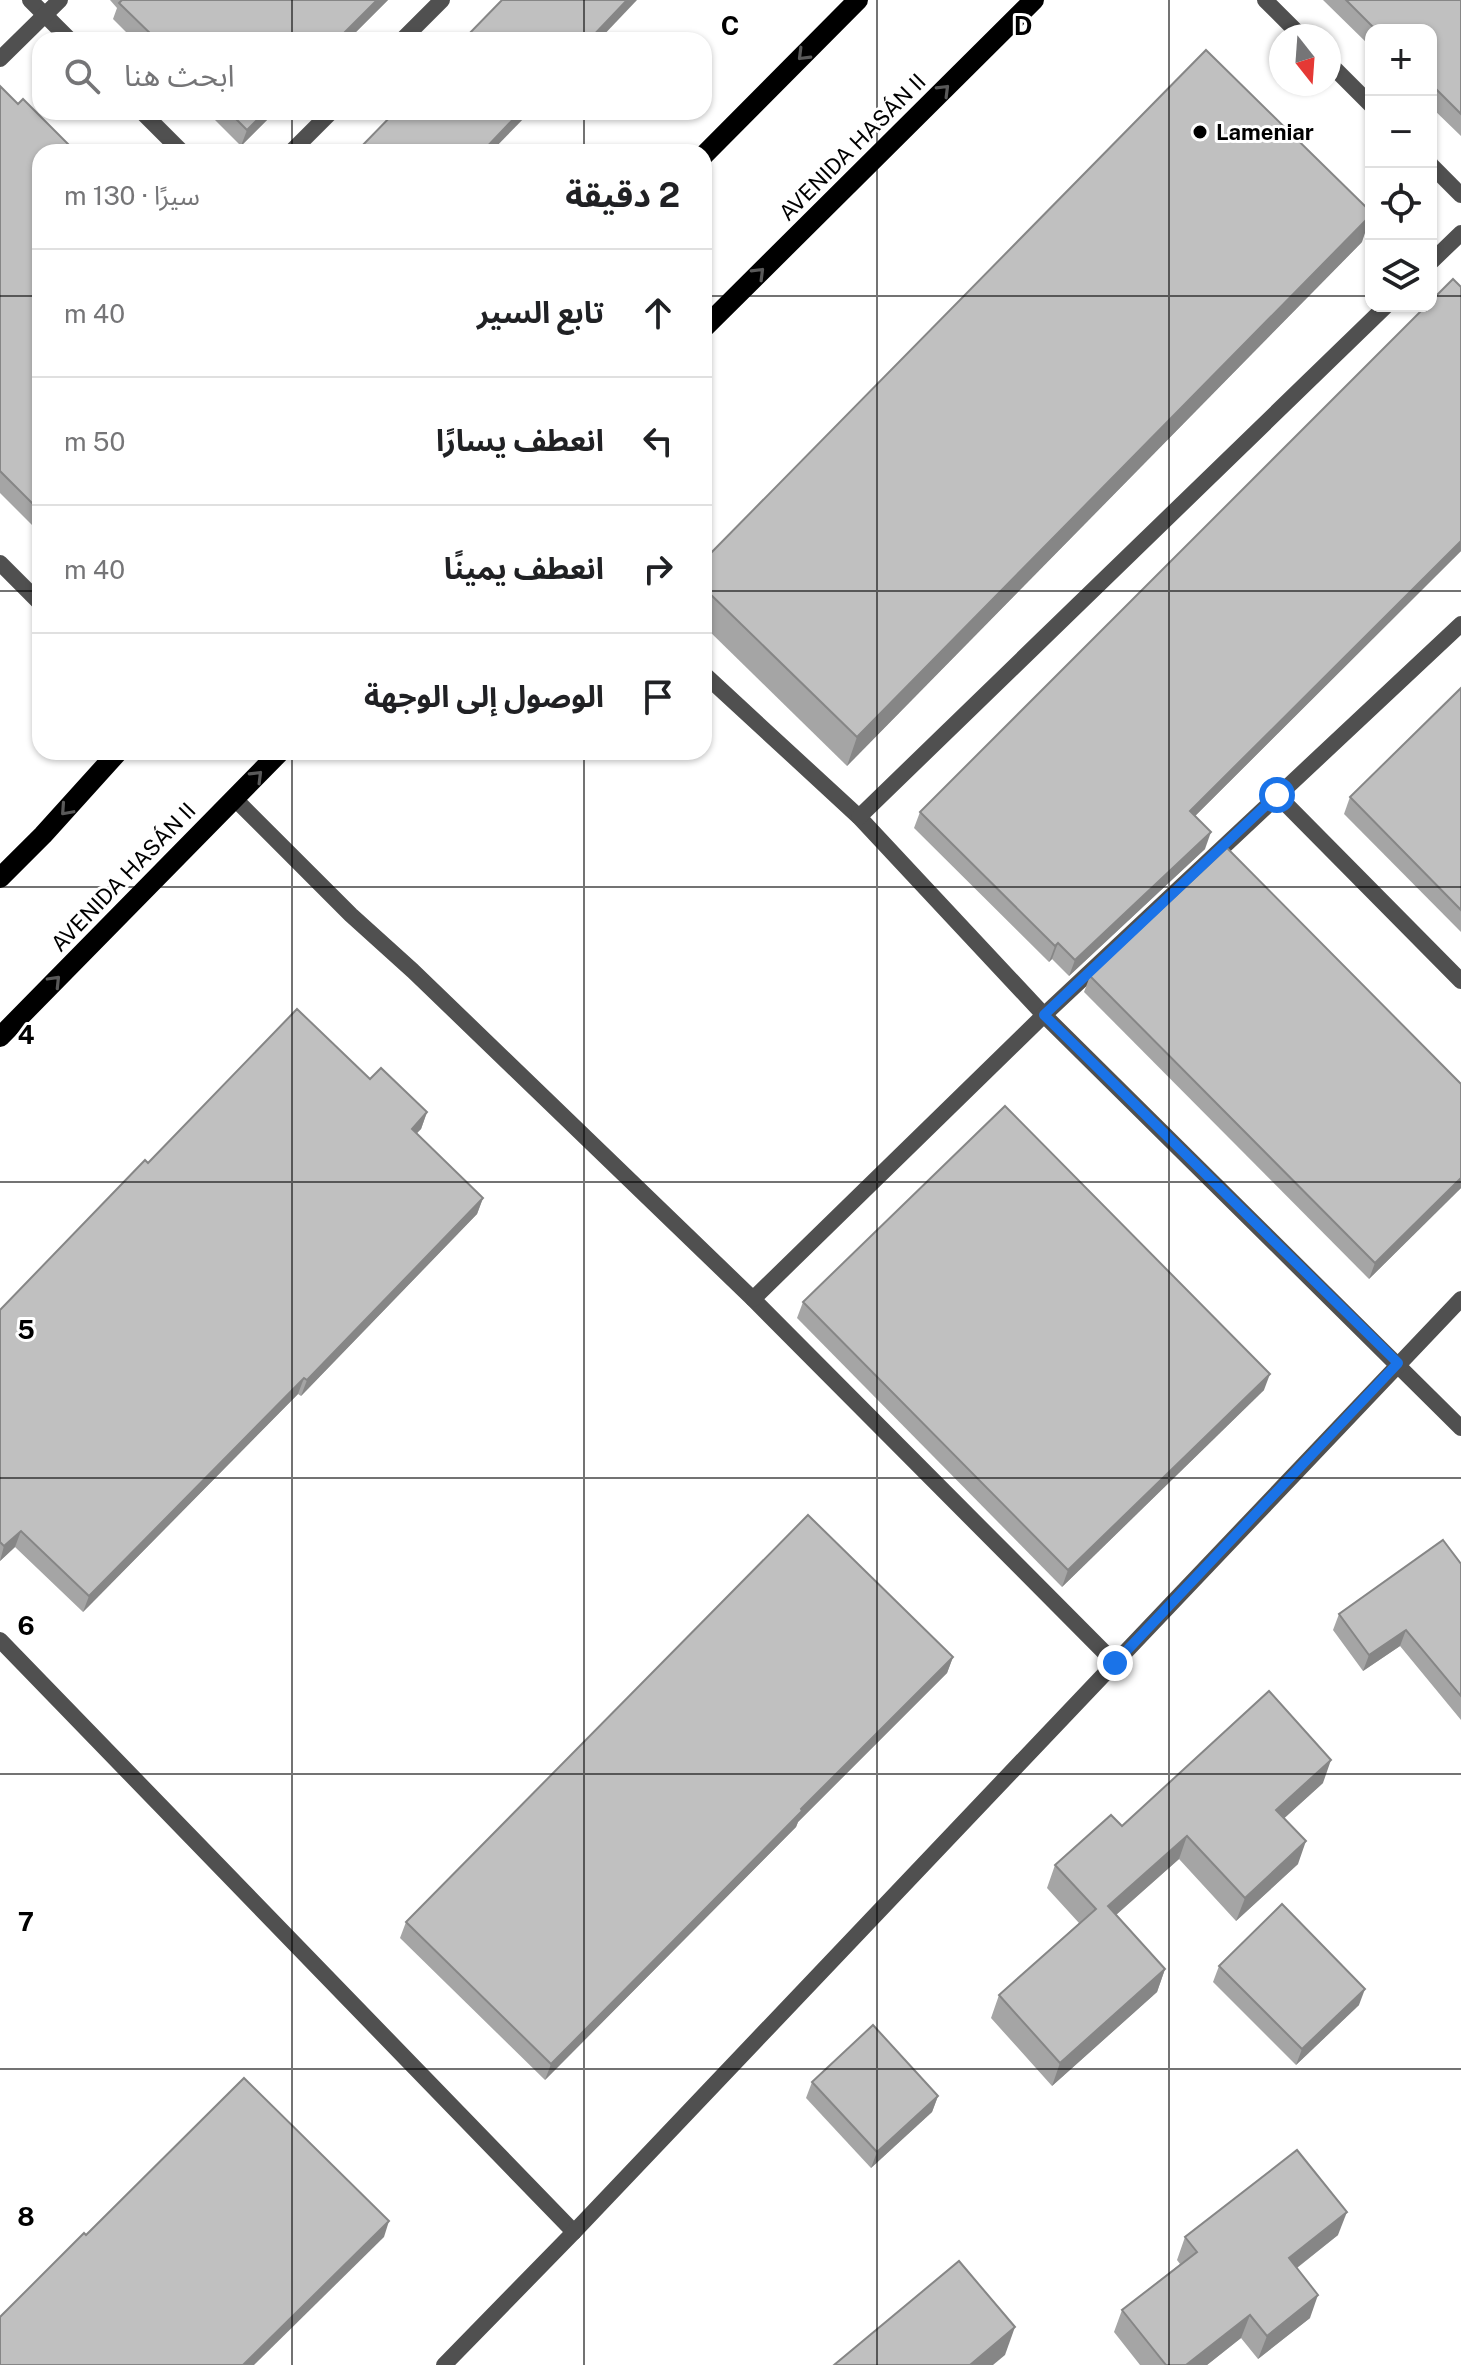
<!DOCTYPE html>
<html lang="ar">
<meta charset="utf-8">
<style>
body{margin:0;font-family:"Public Sans","Noto Sans Arabic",sans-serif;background:#f2f2f2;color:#202124;direction:rtl}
.controls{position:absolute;right:24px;top:24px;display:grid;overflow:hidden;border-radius:16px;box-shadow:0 2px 6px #0004}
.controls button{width:72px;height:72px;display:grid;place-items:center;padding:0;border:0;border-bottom:2px solid #e0e0e0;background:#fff;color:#202124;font:40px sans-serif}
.compass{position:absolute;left:1269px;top:24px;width:72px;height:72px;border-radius:50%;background:#fff;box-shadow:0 2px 6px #0004;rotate:163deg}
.stop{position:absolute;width:24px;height:24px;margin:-18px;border:6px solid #1a73e8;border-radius:50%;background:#fff}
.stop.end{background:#1a73e8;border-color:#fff;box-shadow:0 2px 8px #0008}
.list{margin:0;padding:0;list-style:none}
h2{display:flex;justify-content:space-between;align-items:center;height:104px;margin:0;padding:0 32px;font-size:34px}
h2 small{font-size:26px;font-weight:400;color:#757577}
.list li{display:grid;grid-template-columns:52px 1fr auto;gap:24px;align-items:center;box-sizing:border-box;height:128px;padding:0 32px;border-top:2px solid #e0e0e0}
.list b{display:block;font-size:30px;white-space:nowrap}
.list em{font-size:26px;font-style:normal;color:#757577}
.icon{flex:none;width:44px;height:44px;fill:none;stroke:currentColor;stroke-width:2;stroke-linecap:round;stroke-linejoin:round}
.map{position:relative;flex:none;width:1461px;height:2365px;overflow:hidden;direction:ltr}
.search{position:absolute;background:#fff;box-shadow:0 2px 6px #0004;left:32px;top:32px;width:680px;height:88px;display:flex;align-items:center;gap:20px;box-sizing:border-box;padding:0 28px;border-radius:24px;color:#757577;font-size:30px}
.panel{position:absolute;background:#fff;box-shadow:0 2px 6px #0004;left:32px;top:144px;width:680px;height:616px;border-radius:24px;direction:rtl}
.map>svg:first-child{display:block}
</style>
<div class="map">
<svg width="1461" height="2365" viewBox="0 0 1461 2365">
<rect width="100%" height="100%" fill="#fff"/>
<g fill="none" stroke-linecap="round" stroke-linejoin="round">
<g stroke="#505050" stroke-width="16">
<path d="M 30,0 L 70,40"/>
<path d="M 1265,0 L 1301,36"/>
<path d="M 402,40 L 442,0"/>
<path d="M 0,59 L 60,0"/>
<path d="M 1329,63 L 1371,105"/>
<path d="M 142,112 L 182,152"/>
<path d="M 291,152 L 331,112"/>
<path d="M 1431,165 L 1461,195"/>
<path d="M 1431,262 L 1461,233"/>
<path d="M 0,563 L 40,603"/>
<path d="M 704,674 L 859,817 L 1044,1015 L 1461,1428"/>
<path d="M 1277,795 L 1461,981"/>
<path d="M 234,798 L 351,915 L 413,971 L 753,1299 L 1115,1663"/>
<path d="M 859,817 L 1386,306"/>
<path d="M 753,1299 L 1044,1015 L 1461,624"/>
<path d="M 0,1640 L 574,2232"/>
<path d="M 444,2365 L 574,2232 L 1461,1299"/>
</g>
<g stroke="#000" stroke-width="20">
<path d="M 704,155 L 858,0"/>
<path d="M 704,328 L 1034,0"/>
<path d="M 0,878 L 43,835 L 118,752"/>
<path d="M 0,1037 L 280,752"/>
</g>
</g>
<g fill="#a5a5a5">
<path d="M 110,0 L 388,0 L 348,40 L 134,40 L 113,19 L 117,8 Z"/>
<path d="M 1323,0 L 1461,0 L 1461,136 L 1431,107 L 1431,30 L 1371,30 L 1371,47 Z"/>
<path d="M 0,86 L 18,104 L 40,152 L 40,533 L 0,493 Z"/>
<path d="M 207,112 L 275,112 L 241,146 Z"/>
<path d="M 1362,242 L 847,766 L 704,626 L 704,560 Z"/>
<path d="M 1461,287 L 1461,551 L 1195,816 L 1205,849 L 1069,976 L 1052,959 L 1049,962 L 914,828 L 920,812 Z"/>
<path d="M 1461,688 L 1461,932 L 1344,814 L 1350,797 Z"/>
<path d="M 1090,976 L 1461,1084 L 1461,1188 L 1369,1279 L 1084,992 Z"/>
<path d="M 370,1079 L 427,1112 L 421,1129 L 416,1133 L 483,1198 L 477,1214 L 301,1396 L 298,1394 L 83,1612 L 15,1547 L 0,1561 L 0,1310 Z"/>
<path d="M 803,1302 L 1264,1390 L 1062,1587 L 797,1318 Z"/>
<path d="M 1461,1564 L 1461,1720 L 1400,1646 L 1363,1671 L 1333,1630 L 1339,1614 Z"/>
<path d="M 953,1657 L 947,1673 L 798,1822 L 796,1827 L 545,2080 L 400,1938 L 406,1922 Z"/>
<path d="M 1323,1783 L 1284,1818 L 1298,1864 L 1236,1921 L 1179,1859 L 1116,1915 L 1165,1969 L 1157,1992 L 1052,2086 L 991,2018 L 999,1995 L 1079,1923 L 1047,1888 L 1055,1865 L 1122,1826 Z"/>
<path d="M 1219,1966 L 1359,2005 L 1296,2065 L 1213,1982 Z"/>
<path d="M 812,2082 L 938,2096 L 932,2112 L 871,2168 L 806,2098 Z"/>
<path d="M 1338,2235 L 1297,2268 L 1310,2318 L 1258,2359 L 1241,2338 L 1207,2365 L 1140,2365 L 1114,2332 L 1122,2310 L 1180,2264 L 1177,2260 L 1185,2237 Z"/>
</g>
<g fill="#868686">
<path d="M 377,0 L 388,0 L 348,40 L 337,40 Z"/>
<path d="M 627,0 L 637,0 L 599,40 L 589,40 Z"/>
<path d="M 265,112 L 275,112 L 241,146 L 247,130 Z"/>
<path d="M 520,112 L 530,112 L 491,152 L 482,152 Z"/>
<path d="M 1371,215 L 1362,242 L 847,766 L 857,737 Z"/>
<path d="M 1461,541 L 1461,551 L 1184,827 L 1190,811 Z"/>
<path d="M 1211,832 L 1205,849 L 1069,976 L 1075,960 Z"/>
<path d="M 1058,943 L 1052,959 L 1049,962 L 1055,946 Z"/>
<path d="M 427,1112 L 421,1129 L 406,1145 L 412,1129 Z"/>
<path d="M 1461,1178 L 1461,1188 L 1369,1279 L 1375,1263 Z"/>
<path d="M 483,1198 L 477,1214 L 301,1396 L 307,1380 Z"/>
<path d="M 1270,1374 L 1264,1390 L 1062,1587 L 1068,1570 Z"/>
<path d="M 304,1378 L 298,1394 L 83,1612 L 89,1596 Z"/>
<path d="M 21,1531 L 15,1547 L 0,1561 L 4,1546 Z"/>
<path d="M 1406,1630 L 1400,1646 L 1363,1671 L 1369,1655 Z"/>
<path d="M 953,1657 L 947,1673 L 798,1822 L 796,1827 L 545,2080 L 551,2064 L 801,1809 Z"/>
<path d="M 1331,1760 L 1323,1783 L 1268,1833 L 1276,1810 Z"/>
<path d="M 1187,1836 L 1179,1859 L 1100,1929 L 1108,1906 Z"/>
<path d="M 1306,1841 L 1298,1864 L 1236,1921 L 1245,1898 Z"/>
<path d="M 1165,1969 L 1157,1992 L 1052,2086 L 1060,2063 Z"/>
<path d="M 1365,1989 L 1359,2005 L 1296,2065 L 1302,2049 Z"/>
<path d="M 938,2096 L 932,2112 L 871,2168 L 877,2152 Z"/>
<path d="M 1347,2212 L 1338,2235 L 1280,2281 L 1289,2258 Z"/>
<path d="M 389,2221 L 384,2237 L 254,2365 L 243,2365 Z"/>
<path d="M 1318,2295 L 1310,2318 L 1258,2359 L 1267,2336 Z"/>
<path d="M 1250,2315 L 1241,2338 L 1207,2365 L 1186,2365 Z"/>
<path d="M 1015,2327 L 1005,2355 L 993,2365 L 970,2365 Z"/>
</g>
<g fill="#c0c0c0" stroke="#868686" stroke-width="2">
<path d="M 122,0 L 377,0 L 337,40 L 157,40 L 119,3 Z"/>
<path d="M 502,0 L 627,0 L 589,40 L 463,40 Z"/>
<path d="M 1346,0 L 1461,0 L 1461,114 L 1431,84 L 1431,30 L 1376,30 Z"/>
<path d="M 1206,50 L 1371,212 L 1371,215 L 857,737 L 704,588 L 704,560 Z"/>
<path d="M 0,86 L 18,104 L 23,99 L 76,152 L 40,152 L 40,511 L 0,471 Z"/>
<path d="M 229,112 L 265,112 L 247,130 Z"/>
<path d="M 395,112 L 520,112 L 482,152 L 356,152 Z"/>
<path d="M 1453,279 L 1461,287 L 1461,541 L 1190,811 L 1211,832 L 1075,960 L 1058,943 L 1055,946 L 920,812 L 1426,306 L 1431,306 L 1431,301 Z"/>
<path d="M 1461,688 L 1461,910 L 1350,797 Z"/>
<path d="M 1227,848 L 1461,1084 L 1461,1178 L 1375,1263 L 1090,976 Z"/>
<path d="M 297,1009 L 370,1079 L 381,1068 L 427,1112 L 412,1129 L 483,1198 L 307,1380 L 304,1378 L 89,1596 L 21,1531 L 4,1546 L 0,1542 L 0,1310 L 145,1160 L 148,1163 Z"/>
<path d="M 1005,1106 L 1270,1374 L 1068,1570 L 803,1302 Z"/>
<path d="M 808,1515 L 953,1657 L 801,1809 L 802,1811 L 551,2064 L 406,1922 Z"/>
<path d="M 1443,1540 L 1461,1564 L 1461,1696 L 1406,1630 L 1369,1655 L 1339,1614 Z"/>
<path d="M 1269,1691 L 1331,1760 L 1276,1810 L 1306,1841 L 1245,1898 L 1187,1836 L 1108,1906 L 1165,1969 L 1060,2063 L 999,1995 L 1096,1909 L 1055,1865 L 1111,1815 L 1122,1826 Z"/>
<path d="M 1282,1904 L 1365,1989 L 1302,2049 L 1219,1966 Z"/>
<path d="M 873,2025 L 938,2096 L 877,2152 L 812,2082 Z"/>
<path d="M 244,2078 L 389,2221 L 243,2365 L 0,2365 L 0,2317 L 84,2233 L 86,2235 Z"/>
<path d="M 1297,2150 L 1347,2212 L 1289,2258 L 1318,2295 L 1267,2336 L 1250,2315 L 1186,2365 L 1166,2365 L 1122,2310 L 1197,2252 L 1185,2237 Z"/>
<path d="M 959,2261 L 1015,2327 L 970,2365 L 834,2365 Z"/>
</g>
<defs><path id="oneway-chevron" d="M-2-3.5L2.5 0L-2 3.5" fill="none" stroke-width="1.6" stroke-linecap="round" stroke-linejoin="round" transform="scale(2)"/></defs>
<g stroke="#595959">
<use href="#oneway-chevron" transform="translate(803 55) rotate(135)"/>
<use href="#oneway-chevron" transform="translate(944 90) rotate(-45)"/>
<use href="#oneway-chevron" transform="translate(759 273) rotate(-45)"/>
<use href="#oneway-chevron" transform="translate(257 776) rotate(-45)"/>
<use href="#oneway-chevron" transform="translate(66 810) rotate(132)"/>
<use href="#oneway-chevron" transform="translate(55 981) rotate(-46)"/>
</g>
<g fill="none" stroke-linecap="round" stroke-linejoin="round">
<path stroke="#1a73e8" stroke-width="10" d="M 1115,1663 L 1398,1363 L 1044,1015 L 1277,795"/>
</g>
<path fill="none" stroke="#000" stroke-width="2" stroke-opacity="0.55" d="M 292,0 L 292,40M 584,0 L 584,40M 877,0 L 877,2365M 1169,0 L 1169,2365M 292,112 L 292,152M 584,112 L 584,152M 0,296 L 40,296M 704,296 L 1371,296M 1431,296 L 1461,296M 0,591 L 40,591M 704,591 L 1461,591M 292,752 L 292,2365M 584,752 L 584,2365M 0,887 L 1461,887M 0,1182 L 1461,1182M 0,1478 L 1461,1478M 0,1774 L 1461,1774M 0,2069 L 1461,2069"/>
<circle fill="#000" stroke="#fff" stroke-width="3" cx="1200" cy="132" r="8"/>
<g text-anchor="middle" stroke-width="6" stroke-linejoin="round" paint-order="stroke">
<g font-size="22" font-weight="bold" fill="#000" stroke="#fff" text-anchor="start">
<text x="1216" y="140">Lameniar</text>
</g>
<g font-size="22" fill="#000" stroke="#fff">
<text transform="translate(852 147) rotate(-45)" y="8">AVENIDA HASÁN II</text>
<text transform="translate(123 877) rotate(-46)" y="8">AVENIDA HASÁN II</text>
</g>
</g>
<g font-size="26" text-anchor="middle" font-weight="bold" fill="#000" stroke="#fff" stroke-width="6" stroke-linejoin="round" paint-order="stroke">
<text x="730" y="35">C</text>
<text x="1023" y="35">D</text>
<text x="26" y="1044">4</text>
<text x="26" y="1339">5</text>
<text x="26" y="1635">6</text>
<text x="26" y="1931">7</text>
<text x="26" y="2226">8</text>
</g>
</svg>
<div class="controls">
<button>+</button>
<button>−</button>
<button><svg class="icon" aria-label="locate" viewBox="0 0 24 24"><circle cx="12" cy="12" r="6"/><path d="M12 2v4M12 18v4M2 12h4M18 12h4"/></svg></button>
<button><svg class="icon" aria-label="layers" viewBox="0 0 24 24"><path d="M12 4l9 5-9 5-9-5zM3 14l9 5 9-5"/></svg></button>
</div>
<svg class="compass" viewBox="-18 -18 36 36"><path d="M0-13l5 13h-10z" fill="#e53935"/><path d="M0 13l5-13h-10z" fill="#757577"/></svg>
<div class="stop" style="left:1277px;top:795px"></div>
<div class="stop end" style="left:1115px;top:1663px"></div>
<div class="search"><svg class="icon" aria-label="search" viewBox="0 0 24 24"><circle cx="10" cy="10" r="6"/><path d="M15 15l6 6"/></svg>ابحث هنا</div>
<section class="panel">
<h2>2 دقيقة<small>سيرًا · 130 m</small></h2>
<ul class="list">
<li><svg class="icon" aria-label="ahead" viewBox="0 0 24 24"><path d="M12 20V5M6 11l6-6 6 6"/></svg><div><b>تابع السير</b></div><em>40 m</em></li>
<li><svg class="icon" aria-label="left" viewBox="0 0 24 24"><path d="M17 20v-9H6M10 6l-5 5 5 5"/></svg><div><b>انعطف يسارًا</b></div><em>50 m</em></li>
<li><svg class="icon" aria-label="right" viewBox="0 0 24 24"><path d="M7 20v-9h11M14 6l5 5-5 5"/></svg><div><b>انعطف يمينًا</b></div><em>40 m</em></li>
<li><svg class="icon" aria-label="arrive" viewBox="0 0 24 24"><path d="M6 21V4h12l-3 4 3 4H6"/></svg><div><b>الوصول إلى الوجهة</b></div></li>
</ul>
</section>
</div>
